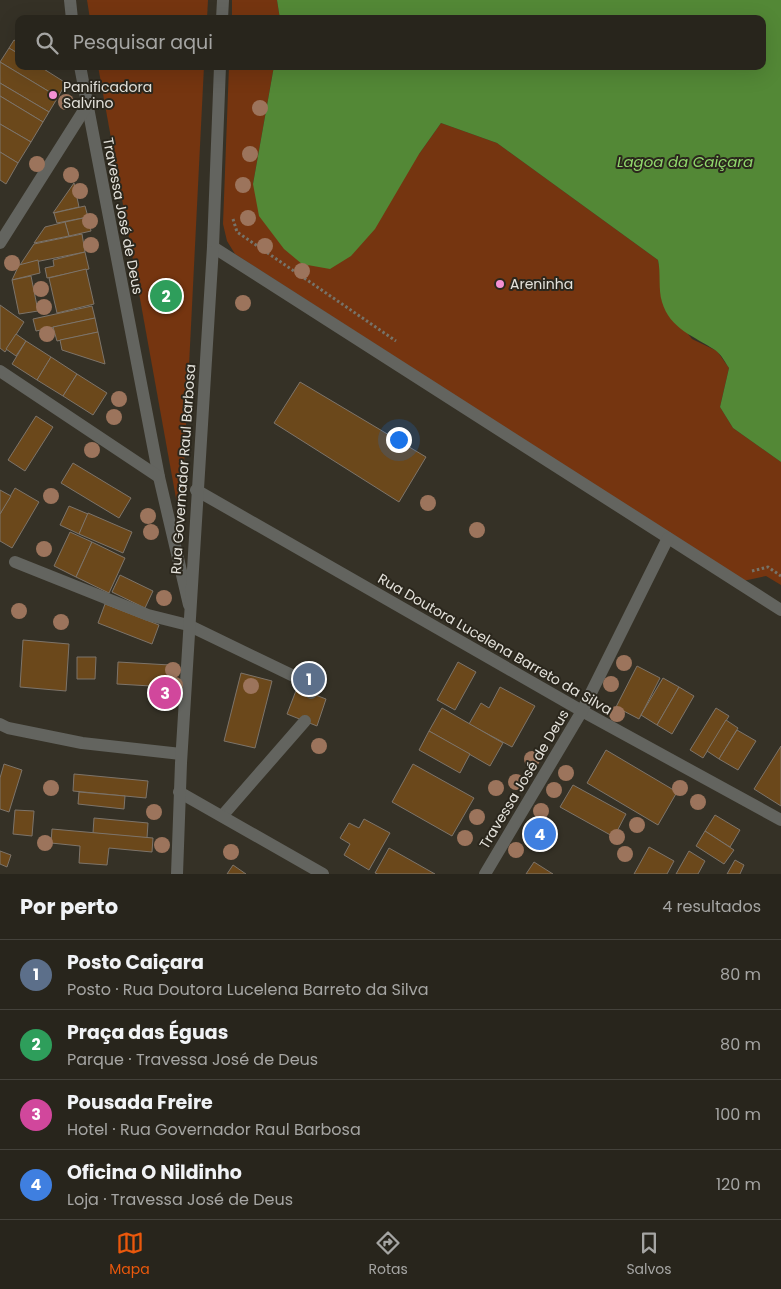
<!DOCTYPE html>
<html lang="pt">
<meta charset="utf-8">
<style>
body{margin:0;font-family:Poppins,sans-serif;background:#343129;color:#f1f3f6}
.you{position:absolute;left:398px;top:439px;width:18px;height:18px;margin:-12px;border:4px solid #fff;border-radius:50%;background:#1a73e8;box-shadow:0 0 0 8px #1a73e833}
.badge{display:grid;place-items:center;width:32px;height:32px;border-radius:50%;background:#ea580c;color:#fff;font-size:16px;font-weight:700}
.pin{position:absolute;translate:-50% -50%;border:2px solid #fff;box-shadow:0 1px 5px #0006}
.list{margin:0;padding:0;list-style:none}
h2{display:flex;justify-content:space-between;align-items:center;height:65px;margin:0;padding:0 20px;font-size:21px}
h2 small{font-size:16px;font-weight:400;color:#a5a5a3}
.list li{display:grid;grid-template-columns:32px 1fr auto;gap:15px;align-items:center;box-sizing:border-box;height:70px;padding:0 20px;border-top:1px solid #44423b}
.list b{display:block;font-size:19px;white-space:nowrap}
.list p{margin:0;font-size:16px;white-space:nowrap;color:#a5a5a3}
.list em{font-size:16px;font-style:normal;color:#a5a5a3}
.icon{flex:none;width:28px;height:28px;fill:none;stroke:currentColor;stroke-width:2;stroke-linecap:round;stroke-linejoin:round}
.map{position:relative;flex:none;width:781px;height:874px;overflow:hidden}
.search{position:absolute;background:#28251c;box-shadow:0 5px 20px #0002;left:15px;right:15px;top:15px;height:55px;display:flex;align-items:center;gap:12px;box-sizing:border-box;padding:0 18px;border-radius:10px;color:#a5a5a3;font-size:19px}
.sheet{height:345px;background:#28251c}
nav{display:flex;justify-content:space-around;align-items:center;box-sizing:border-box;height:70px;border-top:1px solid #44423b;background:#28251c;font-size:14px;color:#a5a5a3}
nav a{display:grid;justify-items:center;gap:2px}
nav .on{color:#ea580c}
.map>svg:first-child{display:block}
</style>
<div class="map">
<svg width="781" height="874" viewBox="0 0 781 874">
<rect width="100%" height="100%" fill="#353126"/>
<g fill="#753510">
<path d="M 87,0 L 208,0 L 207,19 L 90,19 Z"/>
<path d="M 232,0 L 277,0 L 280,19 L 232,19 Z"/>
<path d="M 98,66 L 204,66 L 181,526 Z"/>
<path d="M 229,66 L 274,66 L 253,184 L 419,154 L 441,123 L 497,143 L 658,260 L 661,276 L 662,301 L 692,339 L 717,351 L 729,368 L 720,407 L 733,428 L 781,462 L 781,585 L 766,576 L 743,581 L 235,254 L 227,241 L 223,224 Z"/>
</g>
<path fill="#538836" d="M 277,0 L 781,0 L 781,462 L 733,428 L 720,407 L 729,368 C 725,362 721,354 715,350 C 694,336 670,329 662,302 C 658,289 661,273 658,260 L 497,143 L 441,123 L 419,154 L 375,229 L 351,256 L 330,269 L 302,264 L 284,249 L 259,216 L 253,184 L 274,66 L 762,66 L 762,19 L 280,19 Z"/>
<g fill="#6b481b" stroke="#7d746a">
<path d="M 14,40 L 19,43 L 19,54 L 9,48 Z"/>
<path d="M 9,48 L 19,54 L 19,66 L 39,66 L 66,83 L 58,97 L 0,62 Z"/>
<path d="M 0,62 L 58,97 L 49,112 L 0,83 Z"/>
<path d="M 0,83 L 49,112 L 43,122 L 0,96 Z"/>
<path d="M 0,96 L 43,122 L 31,142 L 0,124 Z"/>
<path d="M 0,124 L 31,142 L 18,163 L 0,152 Z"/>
<path d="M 0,152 L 18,163 L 6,184 L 0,180 Z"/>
<path d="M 74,183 L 79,207 L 53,213 Z"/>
<path d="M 85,206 L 88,217 L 57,223 L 54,213 Z"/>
<path d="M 88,217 L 91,231 L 69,236 L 65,222 Z"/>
<path d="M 65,222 L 69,236 L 34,243 L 45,227 Z"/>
<path d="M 82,234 L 85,252 L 20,265 L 34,244 Z"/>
<path d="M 85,252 L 89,269 L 47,278 L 45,268 L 54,266 L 53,260 Z"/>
<path d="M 38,260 L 40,273 L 12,280 L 19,265 Z"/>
<path d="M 86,269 L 94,304 L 57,313 L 49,278 Z"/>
<path d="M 31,276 L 38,311 L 19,314 L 12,280 Z"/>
<path d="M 0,305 L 24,322 L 5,352 L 0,348 Z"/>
<path d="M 92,306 L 95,318 L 36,331 L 33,319 Z"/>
<path d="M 95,318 L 98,332 L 57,341 L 53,327 Z"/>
<path d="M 98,332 L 105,364 L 62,350 L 60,340 Z"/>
<path d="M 16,334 L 26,341 L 16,356 L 6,349 Z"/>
<path d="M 26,341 L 51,357 L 37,380 L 12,364 Z"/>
<path d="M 51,357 L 77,374 L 63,396 L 37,380 Z"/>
<path d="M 77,374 L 107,393 L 93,415 L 63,396 Z"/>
<path d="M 300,382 L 426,457 L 399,502 L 274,423 Z"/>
<path d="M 36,416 L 53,427 L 25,471 L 8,460 Z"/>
<path d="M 73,463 L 131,498 L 119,518 L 61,483 Z"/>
<path d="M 15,488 L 39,502 L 12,548 L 0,541 L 0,514 Z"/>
<path d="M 0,490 L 11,496 L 0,514 Z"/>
<path d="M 69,506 L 88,514 L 79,534 L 60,525 Z"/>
<path d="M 88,513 L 132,532 L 123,553 L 79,534 Z"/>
<path d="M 70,532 L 92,542 L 76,577 L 54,566 Z"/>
<path d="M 92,542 L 125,558 L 109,593 L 76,577 Z"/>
<path d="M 120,575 L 153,591 L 145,608 L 112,592 Z"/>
<path d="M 105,604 L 159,625 L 152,644 L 98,623 Z"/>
<path d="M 23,640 L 69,644 L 66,691 L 20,687 Z"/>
<path d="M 77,657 L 96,657 L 95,679 L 77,679 Z"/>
<path d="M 118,662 L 170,665 L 168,687 L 117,684 Z"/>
<path d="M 458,662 L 476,672 L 455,710 L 437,700 Z"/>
<path d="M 637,666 L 660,678 L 639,719 L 616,707 Z"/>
<path d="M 241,673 L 272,681 L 255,748 L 224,741 Z"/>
<path d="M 663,678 L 679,687 L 657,725 L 641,715 Z"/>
<path d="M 500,687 L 535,706 L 512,747 L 469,724 L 481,703 L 489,708 Z"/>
<path d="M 679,687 L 694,696 L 672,734 L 657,725 Z"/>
<path d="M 297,688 L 326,699 L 317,726 L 287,714 Z"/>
<path d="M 442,708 L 503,743 L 490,766 L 429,731 Z"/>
<path d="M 716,708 L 729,716 L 703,758 L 690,750 Z"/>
<path d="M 726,720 L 738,728 L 719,759 L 707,751 Z"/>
<path d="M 737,730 L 756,741 L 738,770 L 719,759 Z"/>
<path d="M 429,731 L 470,754 L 460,773 L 419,750 Z"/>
<path d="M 781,746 L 781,806 L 754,789 Z"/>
<path d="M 606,750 L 677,792 L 658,825 L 587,783 Z"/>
<path d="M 4,764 L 22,770 L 9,812 L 0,809 L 0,778 Z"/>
<path d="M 413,764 L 474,798 L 452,836 L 392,802 Z"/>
<path d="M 74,774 L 148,781 L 146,798 L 73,791 Z"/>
<path d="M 573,785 L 626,814 L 614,837 L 560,807 Z"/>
<path d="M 79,792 L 125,796 L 124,809 L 78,804 Z"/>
<path d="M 15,810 L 34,811 L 32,836 L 13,834 Z"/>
<path d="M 715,815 L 740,830 L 730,847 L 705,831 Z"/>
<path d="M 94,818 L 148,823 L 147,838 L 93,833 Z"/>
<path d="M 364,819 L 390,833 L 369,870 L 344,855 L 350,844 L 340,838 L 349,823 L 359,828 Z"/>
<path d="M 52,829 L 153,838 L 152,852 L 109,848 L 107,865 L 79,863 L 80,846 L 51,843 Z"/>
<path d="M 705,831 L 734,850 L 724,864 L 696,846 Z"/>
<path d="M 649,847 L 674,861 L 667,874 L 634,874 Z"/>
<path d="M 389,848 L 435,874 L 378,874 L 375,873 Z"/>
<path d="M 0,851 L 11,855 L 7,867 L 0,864 Z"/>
<path d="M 689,851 L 705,861 L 698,874 L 676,874 Z"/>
<path d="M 735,860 L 744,865 L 740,874 L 727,874 Z"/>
<path d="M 534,862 L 553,874 L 526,874 Z"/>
<path d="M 233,865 L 246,874 L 227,874 Z"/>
</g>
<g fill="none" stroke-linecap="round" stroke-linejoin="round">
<g stroke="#767369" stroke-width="3" stroke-dasharray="2.5 2.5" stroke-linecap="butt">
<path d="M 233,219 L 237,232 L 396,341"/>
<path d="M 752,571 L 768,567 L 781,576"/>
</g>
<g stroke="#63645f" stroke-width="12">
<path d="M 15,562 L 148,615 L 188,625 L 304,681 L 311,693"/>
<path d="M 223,815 L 305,721"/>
</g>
<g stroke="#63645f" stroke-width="12">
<path d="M 70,0 L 72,19"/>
<path d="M 80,66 L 159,477 L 189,605"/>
<path d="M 0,243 L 86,107"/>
<path d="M 213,247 L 781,610"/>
<path d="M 0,371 L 159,477"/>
<path d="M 196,490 L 582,711 L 781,820"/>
<path d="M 0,724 L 8,728 L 82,743 L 181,754"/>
<path d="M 179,792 L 323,874"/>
<path d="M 485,874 L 582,711 L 668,538"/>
</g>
<g stroke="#63645f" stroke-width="12">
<path d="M 222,19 L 223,0"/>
<path d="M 177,874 L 181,763 L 213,247 L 220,66"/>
</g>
</g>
<g fill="#9c745c">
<circle cx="66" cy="102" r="8"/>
<circle cx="260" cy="108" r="8"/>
<circle cx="250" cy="154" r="8"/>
<circle cx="37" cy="164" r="8"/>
<circle cx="71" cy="175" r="8"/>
<circle cx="243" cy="185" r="8"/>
<circle cx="80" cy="191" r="8"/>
<circle cx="248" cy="218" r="8"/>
<circle cx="90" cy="221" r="8"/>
<circle cx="91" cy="245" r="8"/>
<circle cx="265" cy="246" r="8"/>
<circle cx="12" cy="263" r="8"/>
<circle cx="302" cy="271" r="8"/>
<circle cx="41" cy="289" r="8"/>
<circle cx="243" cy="303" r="8"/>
<circle cx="44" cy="307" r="8"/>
<circle cx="47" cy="334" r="8"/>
<circle cx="119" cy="399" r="8"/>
<circle cx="114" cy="417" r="8"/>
<circle cx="92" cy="450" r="8"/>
<circle cx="51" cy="496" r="8"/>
<circle cx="428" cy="503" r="8"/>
<circle cx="148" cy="516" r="8"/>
<circle cx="477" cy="530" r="8"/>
<circle cx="151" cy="532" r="8"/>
<circle cx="44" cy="549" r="8"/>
<circle cx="164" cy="598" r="8"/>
<circle cx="19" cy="611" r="8"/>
<circle cx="61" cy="622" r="8"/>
<circle cx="624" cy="663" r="8"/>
<circle cx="173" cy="670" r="8"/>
<circle cx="611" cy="684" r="8"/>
<circle cx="175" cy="685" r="8"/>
<circle cx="251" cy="686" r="8"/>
<circle cx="617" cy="714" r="8"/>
<circle cx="319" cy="746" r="8"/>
<circle cx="532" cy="759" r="8"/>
<circle cx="566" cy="773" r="8"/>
<circle cx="516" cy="782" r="8"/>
<circle cx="51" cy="788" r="8"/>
<circle cx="496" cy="788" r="8"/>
<circle cx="680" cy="788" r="8"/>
<circle cx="554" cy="790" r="8"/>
<circle cx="698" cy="802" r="8"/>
<circle cx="541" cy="811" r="8"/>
<circle cx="154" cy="812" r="8"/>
<circle cx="477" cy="817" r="8"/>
<circle cx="637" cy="825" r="8"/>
<circle cx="617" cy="837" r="8"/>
<circle cx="465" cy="838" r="8"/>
<circle cx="45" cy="843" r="8"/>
<circle cx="162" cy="845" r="8"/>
<circle cx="516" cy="850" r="8"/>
<circle cx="231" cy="852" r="8"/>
<circle cx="625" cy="854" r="8"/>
</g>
<g fill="#f491d4" stroke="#2b271d" stroke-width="2">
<circle cx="53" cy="95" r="5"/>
<circle cx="500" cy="284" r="5"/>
</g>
<g text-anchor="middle" stroke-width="4" stroke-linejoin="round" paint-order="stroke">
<g font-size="14" fill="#e4e2db" stroke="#2b271d" text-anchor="start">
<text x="63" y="92">Panificadora<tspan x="63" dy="16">Salvino</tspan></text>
<text x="510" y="289">Areninha</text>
</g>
<g font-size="14" fill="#e4e2db" stroke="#2b271d">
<text transform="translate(123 216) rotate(79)" y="5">Travessa José de Deus</text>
<text transform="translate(183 469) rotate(-86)" y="5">Rua Governador Raul Barbosa</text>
<text transform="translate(495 644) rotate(30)" y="5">Rua Doutora Lucelena Barreto da Silva</text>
<text transform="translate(524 779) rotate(-59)" y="5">Travessa José de Deus</text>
</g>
<g font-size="15" font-style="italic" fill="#90d76c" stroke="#2b271d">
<text x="685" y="167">Lagoa da Caiçara</text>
</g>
</g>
</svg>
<div class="you"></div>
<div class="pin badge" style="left:309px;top:679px;background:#5c6f8a">1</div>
<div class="pin badge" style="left:166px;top:296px;background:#2e9e5b">2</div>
<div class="pin badge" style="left:165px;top:693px;background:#d1479c">3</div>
<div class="pin badge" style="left:540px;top:834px;background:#3f7fe0">4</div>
<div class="search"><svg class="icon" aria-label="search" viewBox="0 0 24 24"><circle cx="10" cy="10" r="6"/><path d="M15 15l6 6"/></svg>Pesquisar aqui</div>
</div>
<section class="sheet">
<h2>Por perto<small>4 resultados</small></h2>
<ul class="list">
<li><span class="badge" style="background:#5c6f8a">1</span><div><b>Posto Caiçara</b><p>Posto · Rua Doutora Lucelena Barreto da Silva</p></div><em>80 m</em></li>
<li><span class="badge" style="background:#2e9e5b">2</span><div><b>Praça das Éguas</b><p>Parque · Travessa José de Deus</p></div><em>80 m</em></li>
<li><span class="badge" style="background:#d1479c">3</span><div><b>Pousada Freire</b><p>Hotel · Rua Governador Raul Barbosa</p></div><em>100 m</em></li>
<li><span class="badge" style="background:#3f7fe0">4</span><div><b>Oficina O Nildinho</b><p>Loja · Travessa José de Deus</p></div><em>120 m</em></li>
</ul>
</section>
<nav>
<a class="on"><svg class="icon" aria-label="map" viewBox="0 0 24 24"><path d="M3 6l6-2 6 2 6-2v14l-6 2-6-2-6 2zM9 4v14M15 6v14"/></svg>Mapa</a>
<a><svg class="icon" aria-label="directions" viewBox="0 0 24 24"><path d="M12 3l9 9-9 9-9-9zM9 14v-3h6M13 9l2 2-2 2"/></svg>Rotas</a>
<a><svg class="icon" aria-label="saved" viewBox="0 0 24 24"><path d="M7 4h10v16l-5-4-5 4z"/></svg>Salvos</a>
</nav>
